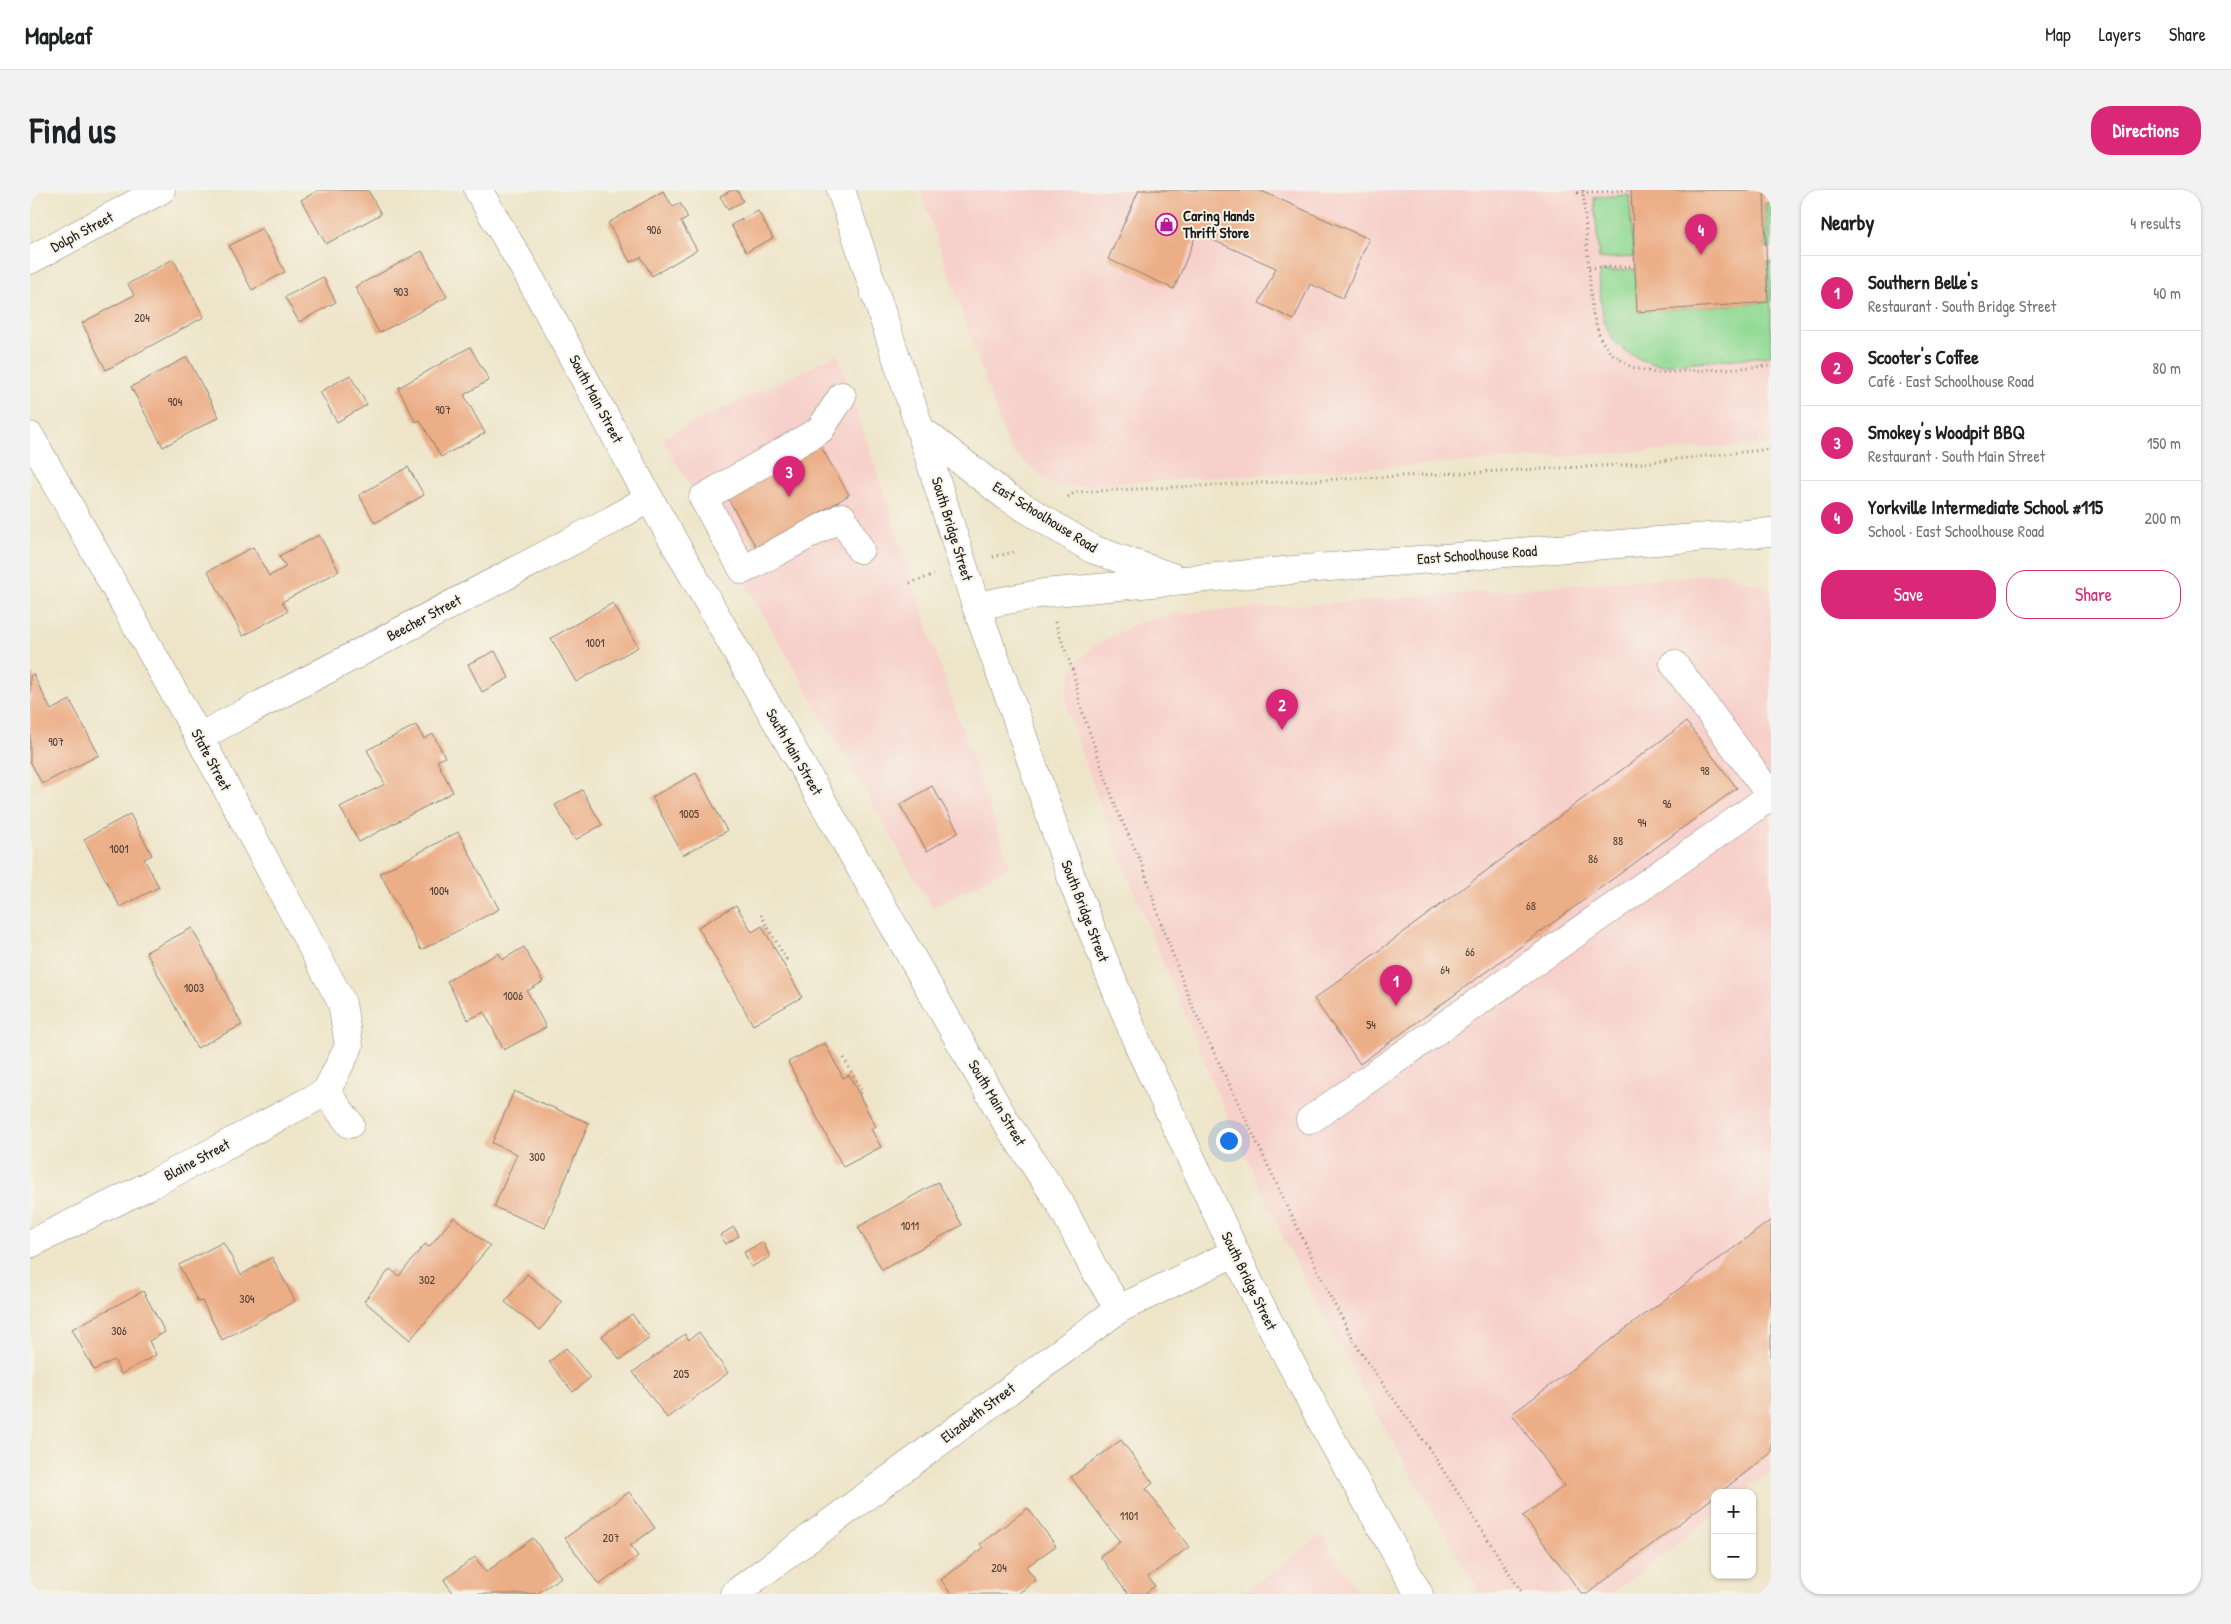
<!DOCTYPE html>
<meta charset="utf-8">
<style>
body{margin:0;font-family:"Patrick Hand",sans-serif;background:#f2f2f2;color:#202124}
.controls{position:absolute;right:15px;bottom:15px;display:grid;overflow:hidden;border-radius:10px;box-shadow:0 1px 4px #0004}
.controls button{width:45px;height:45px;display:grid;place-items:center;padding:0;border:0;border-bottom:1px solid #e0e0e0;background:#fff;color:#202124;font:25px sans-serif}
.you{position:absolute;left:1198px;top:950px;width:18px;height:18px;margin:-12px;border:4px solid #fff;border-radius:50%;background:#1a73e8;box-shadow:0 0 0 8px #1a73e833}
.badge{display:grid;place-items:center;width:32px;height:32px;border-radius:50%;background:#db2777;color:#fff;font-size:16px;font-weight:700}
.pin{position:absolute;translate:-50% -41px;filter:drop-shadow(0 1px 2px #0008)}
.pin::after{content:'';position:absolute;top:26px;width:18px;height:15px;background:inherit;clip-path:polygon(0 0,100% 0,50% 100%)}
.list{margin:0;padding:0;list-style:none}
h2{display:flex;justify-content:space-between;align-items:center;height:65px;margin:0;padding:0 20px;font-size:21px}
h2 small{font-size:16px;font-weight:400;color:#757577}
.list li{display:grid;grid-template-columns:32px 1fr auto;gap:15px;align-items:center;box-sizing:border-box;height:75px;padding:0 20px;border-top:1px solid #e0e0e0}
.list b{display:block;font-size:19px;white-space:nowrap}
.list p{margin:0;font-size:16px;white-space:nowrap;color:#757577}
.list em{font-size:16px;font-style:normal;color:#757577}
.actions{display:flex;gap:10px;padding:15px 20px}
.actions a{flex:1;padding:11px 0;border:1px solid #db2777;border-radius:20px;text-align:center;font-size:18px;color:#db2777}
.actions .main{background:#db2777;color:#fff}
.map{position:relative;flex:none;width:1741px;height:1404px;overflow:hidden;border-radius:20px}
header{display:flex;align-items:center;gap:30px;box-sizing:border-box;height:70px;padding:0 25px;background:#fff;border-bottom:1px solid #e0e0e0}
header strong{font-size:24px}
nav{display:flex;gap:28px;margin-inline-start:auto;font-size:18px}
.intro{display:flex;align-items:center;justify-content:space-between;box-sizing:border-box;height:120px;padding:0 30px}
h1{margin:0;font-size:35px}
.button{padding:12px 22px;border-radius:20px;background:#db2777;color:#fff;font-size:18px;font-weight:700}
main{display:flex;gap:30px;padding:0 30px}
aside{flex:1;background:#fff;border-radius:20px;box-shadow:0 1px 4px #0004}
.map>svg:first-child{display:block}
</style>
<header>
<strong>Mapleaf</strong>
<nav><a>Map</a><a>Layers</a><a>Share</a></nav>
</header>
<div class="intro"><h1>Find us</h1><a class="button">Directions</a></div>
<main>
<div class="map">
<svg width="1741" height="1404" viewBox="0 0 1741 1404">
<rect width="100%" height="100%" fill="#f7f3e8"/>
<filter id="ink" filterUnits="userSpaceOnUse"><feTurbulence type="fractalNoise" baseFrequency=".02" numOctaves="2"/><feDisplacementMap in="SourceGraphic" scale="10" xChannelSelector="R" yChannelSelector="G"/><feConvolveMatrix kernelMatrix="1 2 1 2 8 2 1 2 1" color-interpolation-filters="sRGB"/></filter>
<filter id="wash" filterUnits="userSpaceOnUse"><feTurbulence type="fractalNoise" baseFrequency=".0096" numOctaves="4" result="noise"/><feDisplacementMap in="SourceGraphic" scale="20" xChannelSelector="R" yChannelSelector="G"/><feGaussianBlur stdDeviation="1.12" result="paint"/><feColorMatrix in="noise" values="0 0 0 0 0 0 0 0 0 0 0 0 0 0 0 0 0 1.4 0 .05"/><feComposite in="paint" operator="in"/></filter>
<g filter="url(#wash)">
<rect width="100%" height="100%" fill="#eee5c9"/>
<g fill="#f7d0cb">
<path d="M 890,0 L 1741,0 L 1741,254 L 1025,297 L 979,259 Z"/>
<path d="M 808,164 L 913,484 L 980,676 L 902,718 L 632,248 Z"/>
<path d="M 1695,383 L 1741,400 L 1741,1281 L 1713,1303 L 1685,1303 L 1685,1324 L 1581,1404 L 1450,1404 L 1335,1204 L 1256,1054 L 1185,898 L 1087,660 L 1047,551 L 1038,521 L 1036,502 L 1045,474 L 1064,456 L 1103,435 L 1146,423 L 1336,411 Z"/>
<path d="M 1292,1345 L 1328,1404 L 1212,1404 Z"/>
</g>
<g fill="#93da95" stroke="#587b58">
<path d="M 1599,5 L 1604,67 L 1569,69 L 1564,7 Z"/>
<path d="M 1735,13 L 1741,13 L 1741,58 L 1737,58 Z"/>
<path d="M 1737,72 L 1741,72 L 1741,166 L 1628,175 C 1572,160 1572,133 1569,82 L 1605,79 L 1608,122 L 1738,112 Z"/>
</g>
<g id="blocks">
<g fill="#ecae87">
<path d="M 289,0 L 338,0 L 351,24 L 296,54 L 271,10 Z"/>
<path d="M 702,0 L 707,0 L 713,11 L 698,20 L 690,6 Z"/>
<path d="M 1109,0 L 1229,0 L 1339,49 L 1313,108 L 1280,94 L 1264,130 L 1229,113 L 1246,78 L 1167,43 L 1144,99 L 1078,69 Z"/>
<path d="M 1601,0 L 1734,0 L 1738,112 L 1607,122 Z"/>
<path d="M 633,1 L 643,17 L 650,13 L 658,28 L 651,32 L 667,60 L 622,86 L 611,67 L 600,72 L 578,33 Z"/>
<path d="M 728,21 L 743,48 L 716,62 L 701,35 Z"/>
<path d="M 232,38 L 255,82 L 222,100 L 199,56 Z"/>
<path d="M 392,61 L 417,107 L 349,143 L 325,97 Z"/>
<path d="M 143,69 L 174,127 L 76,180 L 52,133 L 104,105 L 98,94 Z"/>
<path d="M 293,87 L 306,112 L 269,132 L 255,107 Z"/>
<path d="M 440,157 L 459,190 L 434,205 L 455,243 L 411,267 L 390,230 L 386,232 L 368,198 Z"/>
<path d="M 157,167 L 189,227 L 133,257 L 101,197 Z"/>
<path d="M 320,185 L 337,215 L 307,232 L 290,202 Z"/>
<path d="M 790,255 L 819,305 L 728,360 L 698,309 Z"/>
<path d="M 378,277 L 394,305 L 345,333 L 329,305 Z"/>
<path d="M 289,345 L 309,381 L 252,412 L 258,421 L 213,446 L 178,381 L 223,357 L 239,386 L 256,377 L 249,366 Z"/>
<path d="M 583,413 L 608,457 L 546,492 L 521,448 Z"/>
<path d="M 465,461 L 479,488 L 452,502 L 438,474 Z"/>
<path d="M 3,484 L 21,520 L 40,510 L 69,565 L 12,594 L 0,571 L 0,486 Z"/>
<path d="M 1656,532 L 1707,598 L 1330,874 L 1284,809 Z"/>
<path d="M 386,535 L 394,549 L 403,544 L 415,567 L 407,571 L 423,602 L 329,652 L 310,617 L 355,594 L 337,560 Z"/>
<path d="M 666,583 L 697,641 L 653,665 L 622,607 Z"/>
<path d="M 902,596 L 929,642 L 897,661 L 870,615 Z"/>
<path d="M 552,600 L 572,635 L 545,650 L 525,615 Z"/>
<path d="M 100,624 L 122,665 L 114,669 L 129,697 L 90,717 L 54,649 Z"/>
<path d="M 428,642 L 469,719 L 391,760 L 350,683 Z"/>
<path d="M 706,715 L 722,742 L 732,736 L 772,807 L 723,835 L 668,737 Z"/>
<path d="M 162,738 L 212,835 L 167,858 L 116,762 Z"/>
<path d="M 494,757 L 513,792 L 497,801 L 516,837 L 474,860 L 454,822 L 438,830 L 417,791 L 469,763 L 472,770 Z"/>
<path d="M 795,853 L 813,888 L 819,885 L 846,937 L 841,939 L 851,957 L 813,977 L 758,872 Z"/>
<path d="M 484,901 L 559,933 L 515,1038 L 464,1017 L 487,964 L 462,953 Z"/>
<path d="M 908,992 L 932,1035 L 852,1080 L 828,1037 Z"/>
<path d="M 424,1027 L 460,1056 L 380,1150 L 334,1111 L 360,1079 L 369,1086 L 395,1054 L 399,1057 Z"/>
<path d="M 1741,1030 L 1741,1263 L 1689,1303 L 1685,1303 L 1685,1306 L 1557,1404 L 1552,1404 L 1493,1326 L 1534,1296 L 1482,1224 Z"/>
<path d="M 704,1037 L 709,1046 L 696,1054 L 690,1045 Z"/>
<path d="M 193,1052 L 211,1085 L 242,1067 L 265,1111 L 192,1150 L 172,1111 L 168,1112 L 149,1075 Z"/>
<path d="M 733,1052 L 740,1067 L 721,1077 L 714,1062 Z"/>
<path d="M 497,1084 L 532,1112 L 510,1140 L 475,1112 Z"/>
<path d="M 113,1101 L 135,1142 L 119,1151 L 126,1165 L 91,1184 L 84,1170 L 64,1180 L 42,1139 Z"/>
<path d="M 602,1124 L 620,1148 L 590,1170 L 572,1146 Z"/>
<path d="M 669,1142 L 698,1183 L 637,1228 L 603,1182 L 655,1144 L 659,1150 Z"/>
<path d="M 536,1158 L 560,1188 L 543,1202 L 519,1172 Z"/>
<path d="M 1091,1250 L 1123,1293 L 1116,1299 L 1159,1357 L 1118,1387 L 1125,1396 L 1114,1404 L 1098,1404 L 1070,1366 L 1090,1352 L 1041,1287 Z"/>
<path d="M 599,1302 L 625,1338 L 600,1356 L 608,1366 L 569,1395 L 535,1348 Z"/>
<path d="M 998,1318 L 1026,1356 L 996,1377 L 1006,1390 L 988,1404 L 921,1404 L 911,1390 L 953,1358 L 950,1354 Z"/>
<path d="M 503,1348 L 531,1387 L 507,1404 L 424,1404 L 414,1390 L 445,1367 L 456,1382 Z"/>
</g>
</g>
</g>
<g filter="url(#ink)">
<use href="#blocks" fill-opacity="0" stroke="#858072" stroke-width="1"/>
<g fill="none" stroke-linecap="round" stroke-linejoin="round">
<defs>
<g id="minor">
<path d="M 448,0 L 501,90 L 619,308 L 692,436 L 976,932 L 1030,1013 L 1063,1077 L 1089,1119"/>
<path d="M 0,70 L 131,0"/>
<path d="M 812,206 L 790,240 L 673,308 L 713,380 L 812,327 L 830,359"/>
<path d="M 0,246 L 169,547 L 312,813 L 319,856 L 296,902"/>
<path d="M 169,547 L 582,330 L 619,308"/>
<path d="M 296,902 L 320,934"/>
<path d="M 1280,930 L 1741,606 L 1644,474"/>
<path d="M 0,1054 L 122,994 L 296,902"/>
<path d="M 704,1404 L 1089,1119 L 1204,1063"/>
</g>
<g id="major">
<path d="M 890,239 L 977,307 L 1062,359 L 1145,388"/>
<path d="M 946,416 L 1014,403 L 1274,379 L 1741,342"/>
</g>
<path id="highway" d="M 811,0 L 890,239 L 946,416 L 982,515 L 1045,698 L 1110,859 L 1228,1111 L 1300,1247 L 1389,1404"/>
</defs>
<use href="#minor" stroke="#858072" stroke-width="29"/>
<use href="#major" stroke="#858072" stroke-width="29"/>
<use href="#highway" stroke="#858072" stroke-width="29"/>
<g stroke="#858072" stroke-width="3" stroke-dasharray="1 4" stroke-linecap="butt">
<path d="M 1553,0 L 1562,122 L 1571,150 L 1580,162 L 1601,177 L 1626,183 L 1741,176"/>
<path d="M 1547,3 L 1598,0"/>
<path d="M 1559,78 L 1603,76"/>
<path d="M 1038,307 L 1046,302 L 1593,275 L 1741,259"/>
<path d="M 963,367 L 984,362"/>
<path d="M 880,393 L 904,385"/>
<path d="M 1025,432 L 1044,484 L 1050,515 L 1087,620 L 1113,676 L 1131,733 L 1162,816 L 1302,1110 L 1329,1160 L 1402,1263 L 1493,1404"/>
<path d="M 731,725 L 756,769 L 752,771"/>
<path d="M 814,868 L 832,902 L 828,904"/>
</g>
<use href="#minor" stroke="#fff" stroke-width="28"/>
<use href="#major" stroke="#fff" stroke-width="28"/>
<use href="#highway" stroke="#fff" stroke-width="28"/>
</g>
</g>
<defs>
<symbol id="shop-ring" viewBox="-11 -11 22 22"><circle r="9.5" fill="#f7f3e8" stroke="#b5179e" stroke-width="1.5"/><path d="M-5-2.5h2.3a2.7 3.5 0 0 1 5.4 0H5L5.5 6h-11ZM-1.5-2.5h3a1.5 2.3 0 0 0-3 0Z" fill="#b5179e"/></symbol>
</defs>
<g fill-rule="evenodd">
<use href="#shop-ring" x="1124" y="22" width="25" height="25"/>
</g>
<g text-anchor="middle" stroke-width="4" stroke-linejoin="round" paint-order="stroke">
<g font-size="12" fill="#504037">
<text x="624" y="44">906</text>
<text x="371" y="106">903</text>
<text x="112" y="132">204</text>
<text x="145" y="216">904</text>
<text x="413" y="224">907</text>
<text x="565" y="457">1001</text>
<text x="26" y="556">907</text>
<text x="1675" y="585">98</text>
<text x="1637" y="618">96</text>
<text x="659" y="628">1005</text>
<text x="1612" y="637">94</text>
<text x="1588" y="655">88</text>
<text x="89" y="663">1001</text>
<text x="1563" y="673">86</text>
<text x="409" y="705">1004</text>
<text x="1501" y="720">68</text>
<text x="1440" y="766">66</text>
<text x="1415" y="784">64</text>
<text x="164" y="802">1003</text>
<text x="483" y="810">1006</text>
<text x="1341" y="839">54</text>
<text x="507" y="971">300</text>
<text x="880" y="1040">1011</text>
<text x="397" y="1094">302</text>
<text x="217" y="1113">304</text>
<text x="89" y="1145">306</text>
<text x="651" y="1188">205</text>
<text x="1099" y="1330">1101</text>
<text x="581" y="1352">207</text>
<text x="969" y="1382">204</text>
</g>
<g font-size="15" font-weight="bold" fill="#1c1c1c" stroke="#f7f3e8" text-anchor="start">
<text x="1153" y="31">Caring Hands<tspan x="1153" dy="17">Thrift Store</tspan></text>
</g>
<g font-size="15" fill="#1c1c1c" stroke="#f7f3e8">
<text transform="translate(52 42) rotate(-28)" y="5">Dolph Street</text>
<text transform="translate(566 209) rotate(62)" y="5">South Main Street</text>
<text transform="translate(1015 327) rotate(32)" y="5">East Schoolhouse Road</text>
<text transform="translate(922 339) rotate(73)" y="5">South Bridge Street</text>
<text transform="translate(1447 365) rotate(-4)" y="5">East Schoolhouse Road</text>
<text transform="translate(394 428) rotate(-28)" y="5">Beecher Street</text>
<text transform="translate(764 562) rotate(60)" y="5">South Main Street</text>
<text transform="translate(181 570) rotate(62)" y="5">State Street</text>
<text transform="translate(1055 721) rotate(69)" y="5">South Bridge Street</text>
<text transform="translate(967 913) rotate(59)" y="5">South Main Street</text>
<text transform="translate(167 970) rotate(-28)" y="5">Blaine Street</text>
<text transform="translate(1219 1091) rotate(64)" y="5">South Bridge Street</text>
<text transform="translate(948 1223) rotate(-37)" y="5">Elizabeth Street</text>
</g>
</g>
</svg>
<div class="controls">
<button>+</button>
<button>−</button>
</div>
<div class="you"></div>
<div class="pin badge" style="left:1366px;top:816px">1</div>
<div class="pin badge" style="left:1252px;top:540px">2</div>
<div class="pin badge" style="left:759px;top:307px">3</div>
<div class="pin badge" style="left:1671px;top:65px">4</div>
</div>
<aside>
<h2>Nearby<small>4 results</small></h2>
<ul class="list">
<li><span class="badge">1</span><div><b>Southern Belle's</b><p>Restaurant · South Bridge Street</p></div><em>40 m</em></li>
<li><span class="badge">2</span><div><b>Scooter's Coffee</b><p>Café · East Schoolhouse Road</p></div><em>80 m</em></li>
<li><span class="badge">3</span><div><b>Smokey's Woodpit BBQ</b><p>Restaurant · South Main Street</p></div><em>150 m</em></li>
<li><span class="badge">4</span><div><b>Yorkville Intermediate School #115</b><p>School · East Schoolhouse Road</p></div><em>200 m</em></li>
</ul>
<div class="actions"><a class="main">Save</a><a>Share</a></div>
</aside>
</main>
